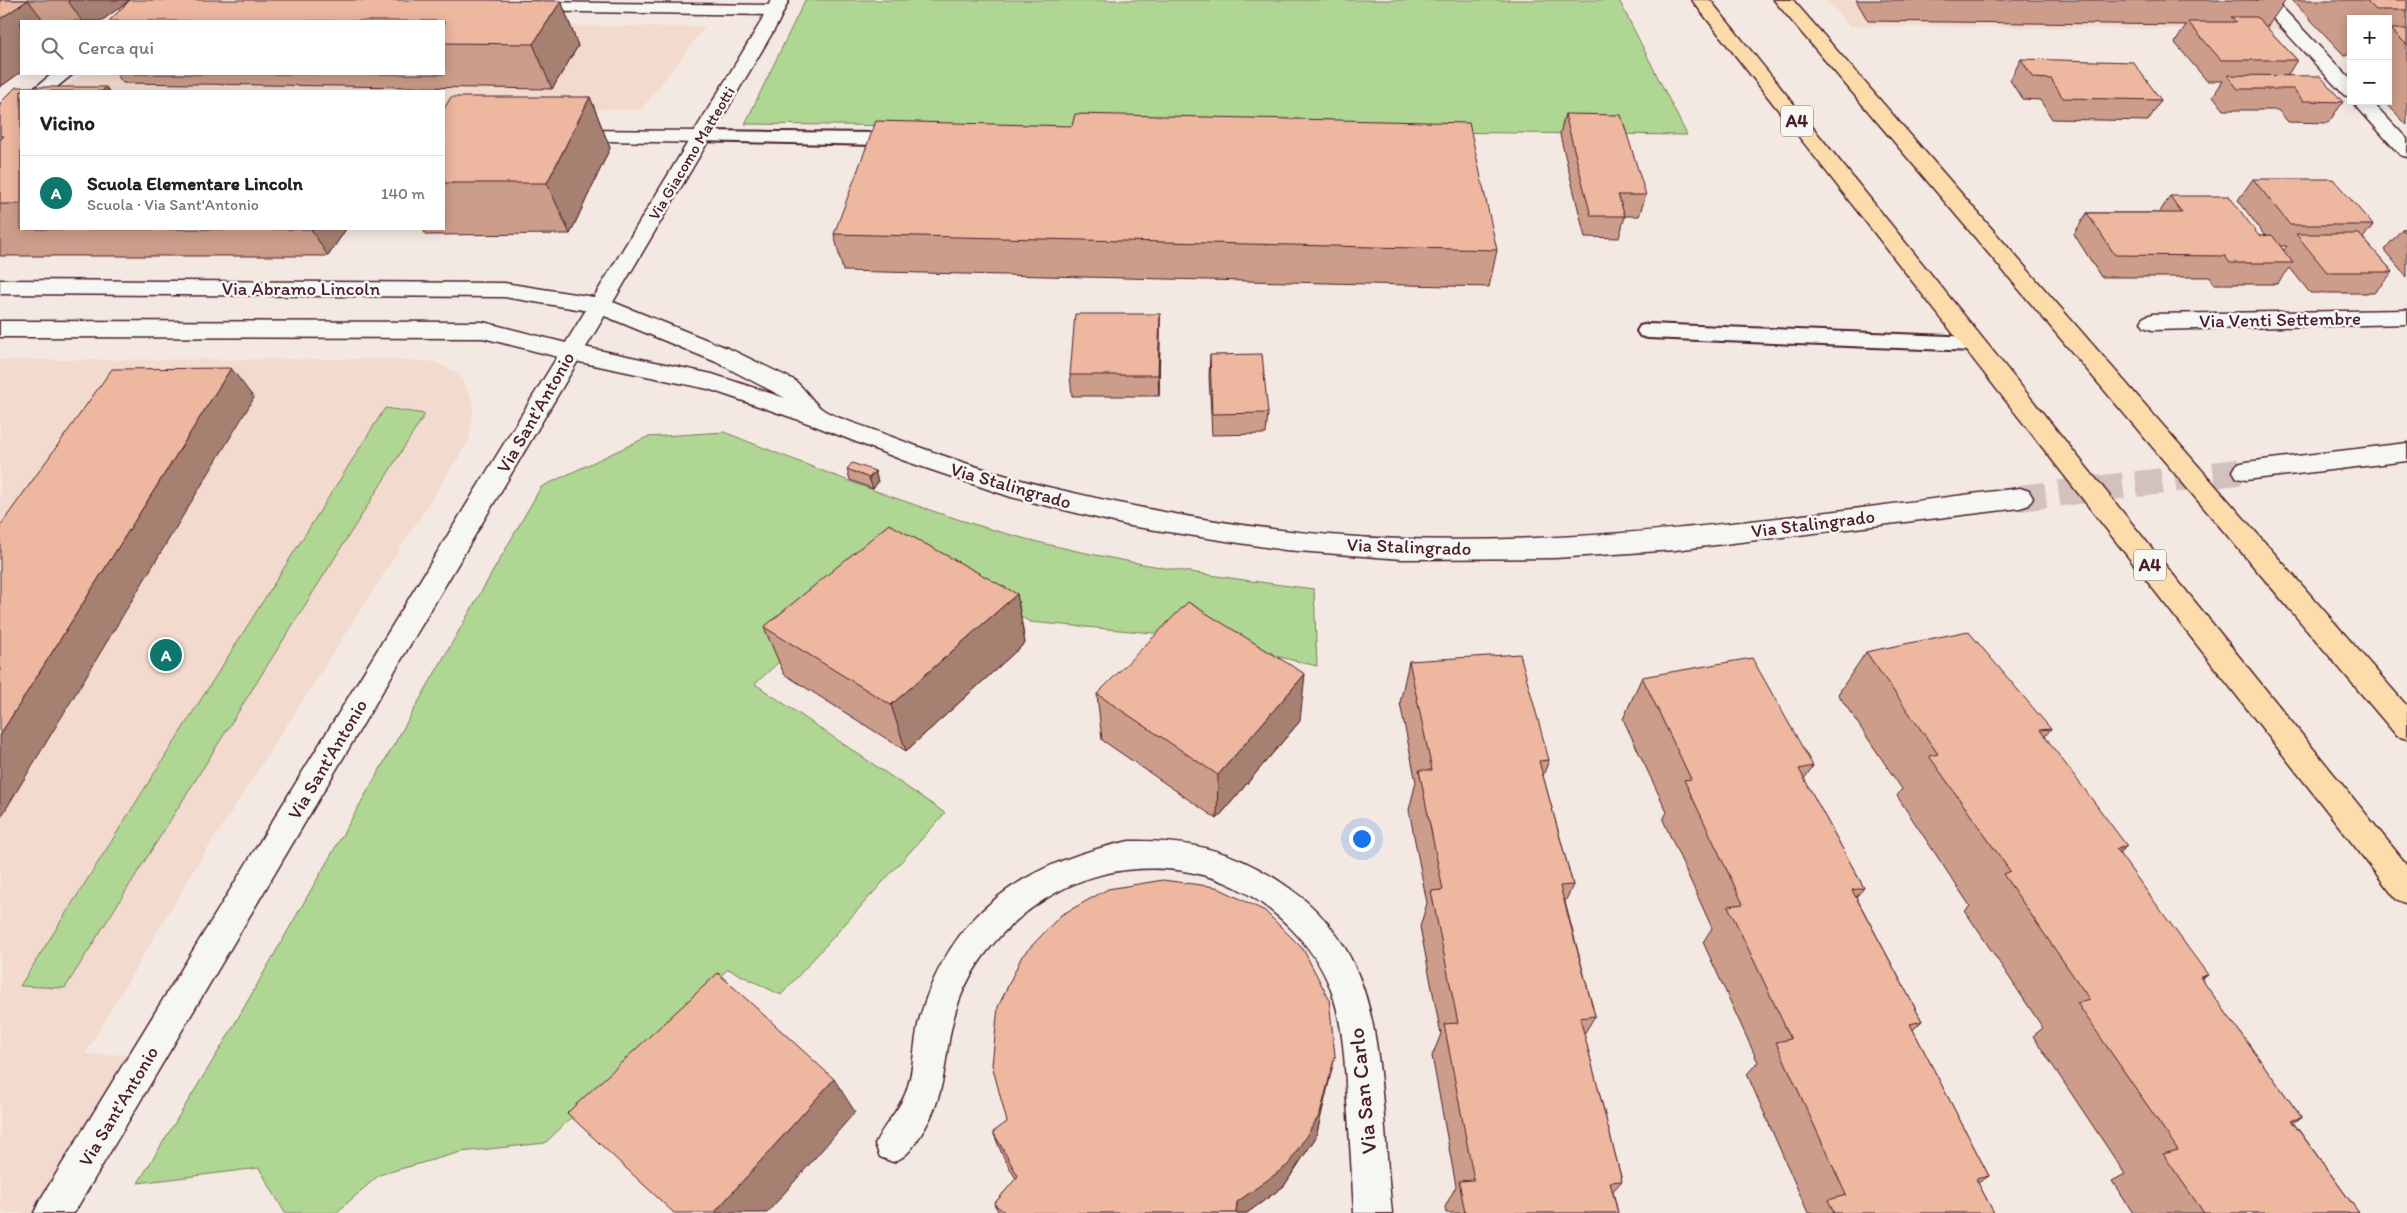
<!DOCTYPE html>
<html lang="it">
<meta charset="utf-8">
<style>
body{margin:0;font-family:Itim,sans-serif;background:#f2f2f2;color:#222}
.controls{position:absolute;right:15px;top:15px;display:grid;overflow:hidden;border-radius:0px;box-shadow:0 2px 12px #0003}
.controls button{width:45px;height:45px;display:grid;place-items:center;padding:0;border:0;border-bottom:1px solid #e0e0e0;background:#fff;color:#222;font:25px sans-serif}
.you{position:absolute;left:1361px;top:838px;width:18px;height:18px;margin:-12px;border:4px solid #fff;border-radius:50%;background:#1a73e8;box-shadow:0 0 0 8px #1a73e833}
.badge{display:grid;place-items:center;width:32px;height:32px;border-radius:50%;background:#0f766e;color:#fff;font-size:16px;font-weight:700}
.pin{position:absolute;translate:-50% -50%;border:2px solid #fff;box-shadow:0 1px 5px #0006}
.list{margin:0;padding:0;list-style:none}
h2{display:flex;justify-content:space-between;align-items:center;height:65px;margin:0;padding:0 20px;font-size:21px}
h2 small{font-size:16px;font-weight:400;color:#767676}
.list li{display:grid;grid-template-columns:32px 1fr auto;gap:15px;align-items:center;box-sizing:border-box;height:75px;padding:0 20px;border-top:1px solid #e0e0e0}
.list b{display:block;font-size:19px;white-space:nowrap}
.list p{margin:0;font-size:16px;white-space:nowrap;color:#767676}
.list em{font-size:16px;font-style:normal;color:#767676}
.icon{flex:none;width:28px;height:28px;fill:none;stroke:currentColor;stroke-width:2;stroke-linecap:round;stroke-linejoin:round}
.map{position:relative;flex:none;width:2407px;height:1213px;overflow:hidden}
.search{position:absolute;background:#fff;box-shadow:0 2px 12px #0003;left:20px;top:20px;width:425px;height:55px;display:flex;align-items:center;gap:12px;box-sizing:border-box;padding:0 18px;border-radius:0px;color:#767676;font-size:19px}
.panel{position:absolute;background:#fff;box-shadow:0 2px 12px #0003;left:20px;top:90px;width:425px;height:140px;border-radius:0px}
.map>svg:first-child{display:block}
</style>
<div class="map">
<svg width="2407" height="1213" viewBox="0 0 2407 1213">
<rect width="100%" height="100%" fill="#f4e9e2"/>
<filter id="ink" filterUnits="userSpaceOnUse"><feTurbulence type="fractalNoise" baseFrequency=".02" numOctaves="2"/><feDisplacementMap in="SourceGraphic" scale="10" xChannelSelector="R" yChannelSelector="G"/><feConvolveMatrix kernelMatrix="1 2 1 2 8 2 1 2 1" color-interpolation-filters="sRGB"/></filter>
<g filter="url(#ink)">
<g fill="#f2dace">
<path d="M 1826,0 L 2255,0 L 2284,30 L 1849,26 Z"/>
<path d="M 444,24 L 705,27 L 641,110 L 444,107 L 444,91 L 60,91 L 83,74 L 444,74 Z"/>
<path d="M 393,359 L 436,362 L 460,375 L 474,404 L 469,441 L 194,870 L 85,1054 L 132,1055 L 34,1213 L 0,1213 L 0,360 Z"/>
</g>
<g fill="#afd692" stroke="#7c7a5e">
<path d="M 805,0 L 1619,0 L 1687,135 L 745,124 Z"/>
<path d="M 385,408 L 425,414 L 65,988 L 20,986 Z"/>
<path d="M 724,432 C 830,474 935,517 1046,544 C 1134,565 1224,578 1314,589 L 1317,666 L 1197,637 L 1030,622 L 919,558 L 890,560 L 755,684 L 945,813 L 781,995 L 728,969 L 545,1143 L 461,1152 L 379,1175 L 336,1213 L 285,1213 L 259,1168 L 138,1183 L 226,1039 L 541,487 L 647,437 Z"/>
</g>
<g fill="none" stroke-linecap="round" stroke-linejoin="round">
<path stroke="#d2c1bd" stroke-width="26" stroke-dasharray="26 13" stroke-linecap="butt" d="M 2020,498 L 2246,471"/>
<defs>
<g id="lane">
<path d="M 701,131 L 876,133 L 883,135 L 886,139 L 883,143 L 876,145 L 694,141 L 691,137 L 694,133 Z"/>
<path d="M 1648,324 L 1974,337 L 1982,339 L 1985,344 L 1982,349 L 1974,351 L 1648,338 L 1640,336 L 1637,331 L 1640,326 Z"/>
</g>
<g id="street">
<path d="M 2256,0 L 2275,0 L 2351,80 L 2351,97 L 2344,95 Z"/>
<path d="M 526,2 L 775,5 L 781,6 L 784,10 L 781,14 L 775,15 L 520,11 L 517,7 L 520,3 Z"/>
<path d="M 52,74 L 73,74 L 52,91 L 31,91 Z"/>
<path d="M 2351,100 L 2371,101 L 2407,139 L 2407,157 L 2400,155 Z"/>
<path d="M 568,130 L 701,131 L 708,133 L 711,137 L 708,141 L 701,143 L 561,140 L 558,136 L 561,132 Z"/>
<path d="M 600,298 L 608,300 L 611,305 L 74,1213 L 34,1213 L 40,1200 L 589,305 L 592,300 Z"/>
<path d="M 2407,310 L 2407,324 L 2152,330 L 2144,327 L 2141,322 L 2144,317 L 2152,314 Z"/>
<path d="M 1129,841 C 1187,840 1230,849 1279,881 C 1363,935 1375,1011 1383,1104 C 1386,1140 1388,1177 1392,1213 L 1354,1213 C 1352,1176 1350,1139 1347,1102 C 1345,1066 1344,1028 1332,993 C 1315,941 1259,890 1206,876 C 1160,863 1106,867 1063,889 C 1019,911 980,950 961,996 C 940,1047 953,1090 918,1139 C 911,1150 906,1157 893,1162 L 880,1157 L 875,1144 C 883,1125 899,1111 906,1092 C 915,1068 913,1041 920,1017 C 951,911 1025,863 1129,841 Z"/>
</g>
<g id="secondary">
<path d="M 771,0 L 789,0 L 777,25 L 613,302 L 732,350 L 794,380 C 806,389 814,405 825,411 C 843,421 865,426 884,434 C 944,457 1003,477 1065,491 C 1175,517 1290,536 1403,539 C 1610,545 1815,513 2020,488 L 2029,491 L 2033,498 L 2029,505 L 2020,508 L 1675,550 L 1555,558 L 1402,559 L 1285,550 L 1130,526 L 1011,497 L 905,461 L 805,422 L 708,389 L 570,360 L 483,338 L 0,337 L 0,321 L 483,322 L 570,344 L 712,374 L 785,398 L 716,362 L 595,312 L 504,297 L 0,294 L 0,280 L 504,283 L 594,297 L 759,25 Z"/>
<path d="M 2407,443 L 2407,461 L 2246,480 L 2237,478 L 2233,471 L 2237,464 L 2246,462 Z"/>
</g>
<g id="highway">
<path d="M 1692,0 L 1710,0 L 2407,865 L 2407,904 L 2396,899 Z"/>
<path d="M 1774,0 L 1793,0 L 2407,706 L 2407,739 L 2397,736 Z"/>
</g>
</defs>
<use href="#lane" stroke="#4a1f2b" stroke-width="4"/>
<use href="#street" stroke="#4a1f2b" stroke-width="3"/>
<use href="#secondary" stroke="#4a1f2b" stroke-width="3"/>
<use href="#highway" stroke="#4a1f2b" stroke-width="3"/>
<use href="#lane" fill="#f6f6f2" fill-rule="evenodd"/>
<use href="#street" fill="#f6f6f2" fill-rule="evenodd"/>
<use href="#secondary" fill="#f6f6f2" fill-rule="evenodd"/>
<use href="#highway" fill="#fddcac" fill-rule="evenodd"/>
</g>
<g fill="#cc9d8a" stroke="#4a1f2b" fill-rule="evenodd">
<path d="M 0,0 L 130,0 L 101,21 L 21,21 L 21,72 L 0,87 Z"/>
<path d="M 1856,0 L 2286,0 L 2268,26 L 2265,26 L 2297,60 L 2287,76 L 2343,102 L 2328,123 L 2288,122 L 2278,110 L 2224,110 L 2213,96 L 2223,81 L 2207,81 L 2175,43 L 2186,25 L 1868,21 Z"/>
<path d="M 2292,0 L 2407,0 L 2407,125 L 2384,101 L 2388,101 L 2388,19 L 2351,19 L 2351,55 L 2344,55 Z"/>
<path d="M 561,1 L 578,46 L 552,89 L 123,83 L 116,74 L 444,74 L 444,21 Z"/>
<path d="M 2021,59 L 2161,100 L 2148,121 L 2052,119 L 2040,100 L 2022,99 L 2010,80 Z"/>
<path d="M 21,91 L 21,229 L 346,229 L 328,256 L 0,256 L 0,103 Z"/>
<path d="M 590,97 L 610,148 L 570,234 L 426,235 L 423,229 L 444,229 L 444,109 Z"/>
<path d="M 1565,114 L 1646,195 L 1639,216 L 1625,216 L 1619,238 L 1585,237 L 1560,135 Z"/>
<path d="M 1072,126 L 1497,250 L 1489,287 L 843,271 L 834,234 Z"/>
<path d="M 2253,179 L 2373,225 L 2363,238 L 2393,272 L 2374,293 L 2310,293 L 2290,268 L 2277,284 L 2214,284 L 2210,277 L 2101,277 L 2074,234 L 2087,213 L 2159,213 L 2170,196 L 2259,236 L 2265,236 L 2238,200 ZM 2280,246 L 2287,246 L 2284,250 Z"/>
<path d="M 2402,229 L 2407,229 L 2407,277 L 2384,250 Z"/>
<path d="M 1160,314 L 1160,335 L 1159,396 L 1072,396 L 1070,375 Z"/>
<path d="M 1210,355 L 1268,413 L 1266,434 L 1212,435 L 1209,376 Z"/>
<path d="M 847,469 L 875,471 L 878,482 L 873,489 L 850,480 Z"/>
<path d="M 1017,594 L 1025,643 L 906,751 L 784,674 L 764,627 Z"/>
<path d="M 1866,652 L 2051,729 L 2045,736 L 2119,853 L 2202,980 L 2302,1118 L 2293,1122 L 2359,1213 L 2133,1213 L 2112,1181 L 2125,1174 L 2033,1036 L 2043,1028 L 1965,911 L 1970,906 L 1897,796 L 1902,789 L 1838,694 Z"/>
<path d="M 1409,661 L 1549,760 L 1543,776 L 1573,885 L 1565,902 L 1595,1016 L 1584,1034 L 1622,1181 L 1613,1191 L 1618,1213 L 1446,1213 L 1445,1207 L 1456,1186 L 1432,1056 L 1441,1034 L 1420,927 L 1427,903 L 1409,810 L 1416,782 L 1400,703 Z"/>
<path d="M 1642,677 L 1813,766 L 1804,779 L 1864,888 L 1856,897 L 1922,1021 L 1913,1030 L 1989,1176 L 1978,1183 L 1994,1213 L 1808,1213 L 1747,1074 L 1758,1062 L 1703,942 L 1712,928 L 1663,820 L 1667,812 L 1623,719 Z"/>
<path d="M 1097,694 L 1300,721 L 1217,819 L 1102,740 Z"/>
<path d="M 1329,1081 L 1316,1137 L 1284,1186 L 1247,1213 L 999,1213 L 994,1204 L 1016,1179 L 1002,1154 L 993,1132 Z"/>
</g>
<g fill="#a68070" stroke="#4a1f2b">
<path d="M 28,0 L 44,21 L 21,21 L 21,72 L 0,87 L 0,19 Z"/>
<path d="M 70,0 L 130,0 L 101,21 L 82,21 L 68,1 Z"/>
<path d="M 561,1 L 578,46 L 552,89 L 533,44 Z"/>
<path d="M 106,87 L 109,91 L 102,91 Z"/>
<path d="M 590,97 L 610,148 L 570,234 L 547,183 Z"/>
<path d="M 311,229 L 346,229 L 328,256 Z"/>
<path d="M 1160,314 L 1160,335 L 1159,396 L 1158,375 Z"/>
<path d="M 231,368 L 254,398 L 0,819 L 0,735 Z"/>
<path d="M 875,471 L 878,482 L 873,489 L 869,478 Z"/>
<path d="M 1017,594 L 1025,643 L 906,751 L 891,705 Z"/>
<path d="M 1305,674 L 1300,721 L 1217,819 L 1218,775 Z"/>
<path d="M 2127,846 L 2084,884 L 2116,849 Z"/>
<path d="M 2208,975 L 2159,1009 L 2200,977 Z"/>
<path d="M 1335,1056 L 1316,1137 L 1284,1186 L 1247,1213 L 1236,1213 L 1237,1202 Z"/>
<path d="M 834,1079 L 855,1112 L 767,1213 L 714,1213 Z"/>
</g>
<g fill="#edb7a0" stroke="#4a1f2b">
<path d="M 0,0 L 28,0 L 0,19 Z"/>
<path d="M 130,0 L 480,0 L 561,1 L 533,44 L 444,43 L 444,21 L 109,21 Z"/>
<path d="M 2366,0 L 2407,0 L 2407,10 L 2376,10 Z"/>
<path d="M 2231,17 L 2257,17 L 2297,60 L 2221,60 L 2188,22 L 2236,22 Z"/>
<path d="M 2391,29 L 2407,29 L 2407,45 Z"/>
<path d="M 2021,59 L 2133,62 L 2161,100 L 2063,98 L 2051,79 L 2033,78 Z"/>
<path d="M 2227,75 L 2320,76 L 2343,102 L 2303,101 L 2293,89 L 2238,89 Z"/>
<path d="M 16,87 L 106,87 L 102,91 L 21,91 L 21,204 L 0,204 L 0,140 L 4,136 L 0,136 L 0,103 Z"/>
<path d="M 451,97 L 590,97 L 547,183 L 444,183 L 444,109 Z"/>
<path d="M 1075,114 L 1469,123 L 1497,250 L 834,234 L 876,121 L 1072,126 Z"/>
<path d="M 1565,114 L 1621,115 L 1646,195 L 1618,195 L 1625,216 L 1591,216 Z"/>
<path d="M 2253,179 L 2333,179 L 2373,225 L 2290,225 Z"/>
<path d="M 2170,196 L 2229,196 L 2259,236 L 2272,235 L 2293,263 L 2230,263 L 2225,256 L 2115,255 L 2087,213 L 2182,213 Z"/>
<path d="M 2402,229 L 2407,229 L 2407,234 Z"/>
<path d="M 2296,234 L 2359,234 L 2393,272 L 2327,272 Z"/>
<path d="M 1075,314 L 1160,314 L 1158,375 L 1070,375 Z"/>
<path d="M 1262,354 L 1268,413 L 1212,414 L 1210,355 Z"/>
<path d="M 231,368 L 0,735 L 0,526 L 112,369 Z"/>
<path d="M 852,463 L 875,471 L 869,478 L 847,469 Z"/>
<path d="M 889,524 L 1017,594 L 891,705 L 764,627 Z"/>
<path d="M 1188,602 L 1305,674 L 1218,775 L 1097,694 Z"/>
<path d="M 1968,631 L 2051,729 L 2040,730 L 2127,846 L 2116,849 L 2208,975 L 2200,977 L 2302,1118 L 2291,1120 L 2359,1213 L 2204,1213 L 2163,1154 L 2178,1150 L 2077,1003 L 2090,1000 L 2003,874 L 2010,871 L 1929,756 L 1938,754 L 1866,652 Z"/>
<path d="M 1520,654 L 1549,760 L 1539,761 L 1573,885 L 1560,886 L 1595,1016 L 1580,1018 L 1622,1181 L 1610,1182 L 1618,1213 L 1465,1213 L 1459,1181 L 1474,1180 L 1444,1024 L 1458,1023 L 1431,891 L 1443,890 L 1419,770 L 1432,770 L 1409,661 Z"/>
<path d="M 1752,658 L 1813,766 L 1799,769 L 1864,888 L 1852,890 L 1922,1021 L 1910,1024 L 1989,1176 L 1976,1179 L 1994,1213 L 1834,1213 L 1828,1200 L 1846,1195 L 1776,1042 L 1791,1039 L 1728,906 L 1743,904 L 1684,780 L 1691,779 L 1642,677 Z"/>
<path d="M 1163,880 L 1216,887 L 1265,911 L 1303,949 L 1329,999 L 1335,1056 L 1320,1114 L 1288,1165 L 1237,1202 L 1236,1213 L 1006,1213 L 994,1204 L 1018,1176 L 993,1132 L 1007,1122 L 992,1065 L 998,1007 L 1022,956 L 1061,915 L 1108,889 Z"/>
<path d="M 718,973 L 834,1079 L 714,1213 L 674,1213 L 567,1113 Z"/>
</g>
</g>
<g text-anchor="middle" stroke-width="5" stroke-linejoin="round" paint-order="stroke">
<g font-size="16" fill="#4a1f2b" stroke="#f6f6f2">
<text transform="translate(691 153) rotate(-59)" y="6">Via Giacomo Matteotti</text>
</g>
<g fill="#f6f6f2" stroke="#7e6067" stroke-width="1">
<rect x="1781" y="105.5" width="32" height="31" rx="4"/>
<rect x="2134" y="549.5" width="32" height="31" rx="4"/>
</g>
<g font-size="18" font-weight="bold" fill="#4a1f2b">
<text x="1797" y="127">A4</text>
<text x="2150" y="571">A4</text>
</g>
<g font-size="19" fill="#4a1f2b" stroke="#f6f6f2">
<text x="301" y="295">Via Abramo Lincoln</text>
<text transform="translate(2280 319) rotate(-1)" y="7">Via Venti Settembre</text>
<text transform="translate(535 412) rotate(-60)" y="7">Via Sant'Antonio</text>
<text transform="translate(1011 485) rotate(16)" y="7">Via Stalingrado</text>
<text transform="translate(1813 523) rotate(-7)" y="7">Via Stalingrado</text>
<text transform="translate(1409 546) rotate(2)" y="7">Via Stalingrado</text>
<text transform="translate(327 759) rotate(-59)" y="7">Via Sant'Antonio</text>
<text transform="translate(118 1106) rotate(-59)" y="7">Via Sant'Antonio</text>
</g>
<g font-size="22" fill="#4a1f2b" stroke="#f6f6f2">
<text transform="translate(1362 1091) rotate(-96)" y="8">Via San Carlo</text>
</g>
</g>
</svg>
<div class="controls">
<button>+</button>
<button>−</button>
</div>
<div class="you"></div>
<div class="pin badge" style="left:166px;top:655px">A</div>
<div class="search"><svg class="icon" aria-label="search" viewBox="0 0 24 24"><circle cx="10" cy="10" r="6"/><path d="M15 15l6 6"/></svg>Cerca qui</div>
<section class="panel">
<h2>Vicino<small></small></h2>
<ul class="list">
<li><span class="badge">A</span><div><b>Scuola Elementare Lincoln</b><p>Scuola · Via Sant'Antonio</p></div><em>140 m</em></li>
</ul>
</section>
</div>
